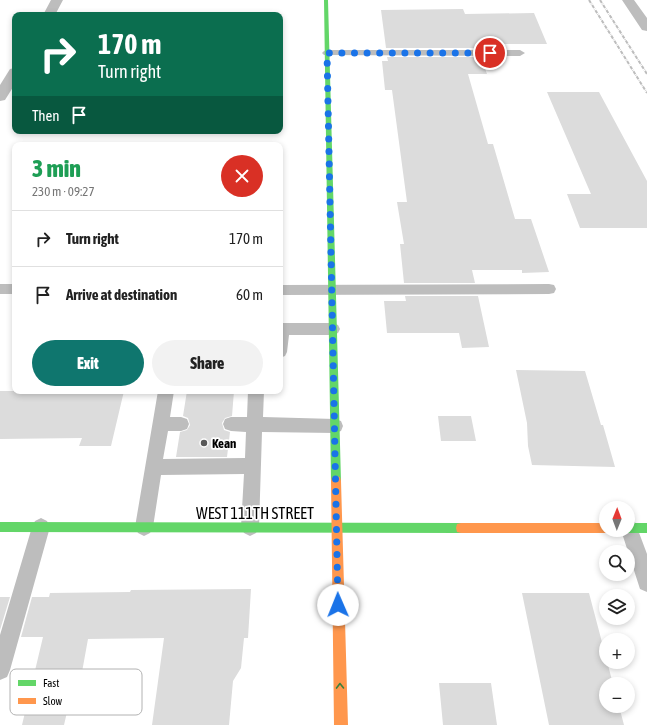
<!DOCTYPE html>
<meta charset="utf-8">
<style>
:root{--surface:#fff;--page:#f2f2f2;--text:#222;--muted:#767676;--line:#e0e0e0;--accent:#0f766e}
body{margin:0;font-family:"Asap Condensed",sans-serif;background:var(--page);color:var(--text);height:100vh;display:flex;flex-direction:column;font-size:15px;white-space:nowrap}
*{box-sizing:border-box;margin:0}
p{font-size:13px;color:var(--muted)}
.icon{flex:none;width:22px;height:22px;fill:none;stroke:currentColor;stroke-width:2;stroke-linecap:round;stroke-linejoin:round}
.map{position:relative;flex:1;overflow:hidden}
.side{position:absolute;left:12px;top:142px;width:271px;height:252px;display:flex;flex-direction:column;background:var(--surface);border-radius:8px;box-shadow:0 2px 6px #0003}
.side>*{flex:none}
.guide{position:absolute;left:12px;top:12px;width:271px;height:122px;border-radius:8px;box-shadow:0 2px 6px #0003;background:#0b6e4f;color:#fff;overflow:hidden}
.needle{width:26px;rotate:1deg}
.buttons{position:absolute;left:599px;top:501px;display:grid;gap:8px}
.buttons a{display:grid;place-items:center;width:36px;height:36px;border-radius:50%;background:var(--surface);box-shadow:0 2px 6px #0003;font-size:20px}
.pin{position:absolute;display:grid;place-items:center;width:34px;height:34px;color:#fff;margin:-17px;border:2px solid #fff;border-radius:50%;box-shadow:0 1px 4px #0007}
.me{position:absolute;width:44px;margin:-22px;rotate:359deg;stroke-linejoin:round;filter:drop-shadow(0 0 3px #0008)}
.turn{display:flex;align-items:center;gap:14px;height:84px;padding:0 20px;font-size:18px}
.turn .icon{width:52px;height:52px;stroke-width:2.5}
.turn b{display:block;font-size:28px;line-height:34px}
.then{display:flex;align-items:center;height:38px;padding:0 20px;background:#0003;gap:8px;font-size:15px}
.round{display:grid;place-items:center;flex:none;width:42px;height:42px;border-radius:21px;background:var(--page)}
.headline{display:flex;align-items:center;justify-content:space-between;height:68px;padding:0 20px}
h1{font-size:24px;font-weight:800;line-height:30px;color:#1e9e55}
.action{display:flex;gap:8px;margin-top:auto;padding:8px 20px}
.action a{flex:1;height:46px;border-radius:24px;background:var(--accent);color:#fff;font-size:16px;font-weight:800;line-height:46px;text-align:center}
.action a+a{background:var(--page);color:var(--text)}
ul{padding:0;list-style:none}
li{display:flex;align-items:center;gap:12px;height:56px;padding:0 20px;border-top:1px solid var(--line)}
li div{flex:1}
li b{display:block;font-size:15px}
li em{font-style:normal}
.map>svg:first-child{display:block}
.building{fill:#dcdcdc}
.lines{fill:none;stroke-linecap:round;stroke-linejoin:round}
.lane{fill:#bdbdbd;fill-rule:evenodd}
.street{fill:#bdbdbd;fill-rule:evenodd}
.fast{fill:#63d668;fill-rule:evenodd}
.slow{fill:#ff974d;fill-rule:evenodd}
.rail{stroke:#bdbdbd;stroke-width:2;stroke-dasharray:3.5 1 0.5 1;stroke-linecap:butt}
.oneway{stroke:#3b803e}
.route{stroke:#1a73e8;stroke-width:7;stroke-dasharray:0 12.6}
.poi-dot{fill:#595959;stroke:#fff;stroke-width:1.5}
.labels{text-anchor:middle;stroke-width:3.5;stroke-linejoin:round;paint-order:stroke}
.poi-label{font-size:13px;font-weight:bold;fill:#000;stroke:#fff;text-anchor:start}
.near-street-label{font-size:16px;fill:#000;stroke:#fff}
.key{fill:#fff;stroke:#b2b2b2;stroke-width:1}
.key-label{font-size:11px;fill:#000}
</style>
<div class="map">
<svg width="647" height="725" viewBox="0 0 647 725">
<rect width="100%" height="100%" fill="#fff"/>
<path class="building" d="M463 9 465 14 534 13 547 44H477L478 48H386L381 10Z
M387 57H481L487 74H468L488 144H493L515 219H531L549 272 522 273V270H472L475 283H404L400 244H404L397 202H407L392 90H385L382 61H388Z
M547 92H599L647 181V228H580L567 194H591Z
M405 296H478L489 347 462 348 459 333H387L384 301H406Z
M516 370 585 371 601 425H603L615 467 532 465 528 446 527 423Z
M0 391H124L111 446H79L82 438 0 439Z
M187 391H234L232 416 225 418 222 423 224 430 230 432 227 457H176L180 432 187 430 190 425 188 418 183 416Z
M438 416H471L476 441H441Z
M251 589 248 638H244L241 668 233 681 229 725H152L164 638 88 639 78 694 71 695 64 725H22L43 637H21L32 597H49L50 593 130 592 131 590Z
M522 593H589L613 684H606V706H619L624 725H549Z
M0 597H10L0 630Z
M439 683H491L497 725H443Z"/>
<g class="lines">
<path class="lane" d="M327 50H520L525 53 520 56 324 55 322 53 324 51Z
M0 284H15V294H0Z
M549 284 554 285 556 289 554 293 549 294 280 295V285Z
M280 323H333L338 325 340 329 338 333 333 335H289L287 352 285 356 280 358Z
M158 391H174L170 417H181L187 419 189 424 187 429 181 431H168L163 459 245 458 246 432 231 431 225 429 223 424 225 419 231 417H247L248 391H264L263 417 335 419 341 421 343 426 341 431 335 433 262 432 259 527 256 533 250 536 244 533 241 527 244 474 161 475 153 527 150 533 144 536 138 533 135 527Z
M41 518 47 521 50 527 10 670 7 677 0 680V635L32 527 35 521Z
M628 519 635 522 647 554V592L640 589 621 530H628Z"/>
<path class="street" d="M51 0H63L55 15H43Z
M622 0H634L647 18V31L642 30Z
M15 68V84L5 100 0 101V85L10 69Z"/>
<path class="fast" d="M324 0H328L341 481 340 485 336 486 332 485 331 481Z
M0 522 461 523 465 524 466 528 465 532 461 533 0 532Z
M628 523H647V533H628L624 532 623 530H628Z"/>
<path class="slow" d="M336 476 340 477 341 481 348 725H334L331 481 332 477Z
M461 523H606V530H611L606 533H461L457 532 456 528 457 524Z"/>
<path class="rail" d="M589 0 647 93
M600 0 647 74"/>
</g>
<defs><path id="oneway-chevron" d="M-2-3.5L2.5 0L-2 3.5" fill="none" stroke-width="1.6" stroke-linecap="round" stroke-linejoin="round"/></defs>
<use class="oneway" href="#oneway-chevron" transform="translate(340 686) rotate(-91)"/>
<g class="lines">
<path class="route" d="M338 605 327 53H490"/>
</g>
<circle class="poi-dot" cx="204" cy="443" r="4"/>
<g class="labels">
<g class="poi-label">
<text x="212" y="448">Kean</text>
</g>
<g class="near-street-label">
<text x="255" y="519">WEST 111TH STREET</text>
</g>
</g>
<rect x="10" y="669" width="132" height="46" rx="6" class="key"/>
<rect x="18" y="680" width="18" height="6" fill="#63d668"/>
<rect x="18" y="698" width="18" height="6" fill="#ff974d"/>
<g class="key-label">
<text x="43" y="687">Fast</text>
<text x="43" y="705">Slow</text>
</g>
</svg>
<div class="buttons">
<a><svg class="needle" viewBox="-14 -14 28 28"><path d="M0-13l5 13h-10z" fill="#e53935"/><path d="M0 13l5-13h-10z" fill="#767676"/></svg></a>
<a><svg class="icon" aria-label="search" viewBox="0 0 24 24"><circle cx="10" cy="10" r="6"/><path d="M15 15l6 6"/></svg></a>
<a><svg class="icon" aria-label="layers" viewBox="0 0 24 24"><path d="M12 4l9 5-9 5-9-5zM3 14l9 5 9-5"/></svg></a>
<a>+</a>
<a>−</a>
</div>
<div class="pin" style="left:490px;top:53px;background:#d93025"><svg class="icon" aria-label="arrive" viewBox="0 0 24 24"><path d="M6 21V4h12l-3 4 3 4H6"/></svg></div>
<svg class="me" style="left:338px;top:605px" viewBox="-20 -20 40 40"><circle r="19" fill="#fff"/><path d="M0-13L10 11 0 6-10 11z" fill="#1a73e8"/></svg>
<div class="guide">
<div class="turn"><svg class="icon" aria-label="right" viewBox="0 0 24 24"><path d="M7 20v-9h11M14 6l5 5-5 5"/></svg><div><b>170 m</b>Turn right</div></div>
<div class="then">Then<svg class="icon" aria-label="arrive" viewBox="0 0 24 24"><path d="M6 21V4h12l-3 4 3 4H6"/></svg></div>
</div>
<section class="side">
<div class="headline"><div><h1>3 min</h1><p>230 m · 09:27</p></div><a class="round" style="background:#d93025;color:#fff"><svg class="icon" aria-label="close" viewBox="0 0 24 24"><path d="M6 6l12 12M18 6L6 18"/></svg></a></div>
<ul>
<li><svg class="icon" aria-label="right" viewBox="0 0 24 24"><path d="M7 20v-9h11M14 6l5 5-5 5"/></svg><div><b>Turn right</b></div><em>170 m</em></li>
<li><svg class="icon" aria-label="arrive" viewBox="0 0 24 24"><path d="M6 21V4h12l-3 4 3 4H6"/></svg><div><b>Arrive at destination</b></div><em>60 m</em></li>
</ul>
<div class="action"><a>Exit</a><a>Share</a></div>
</section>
</div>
